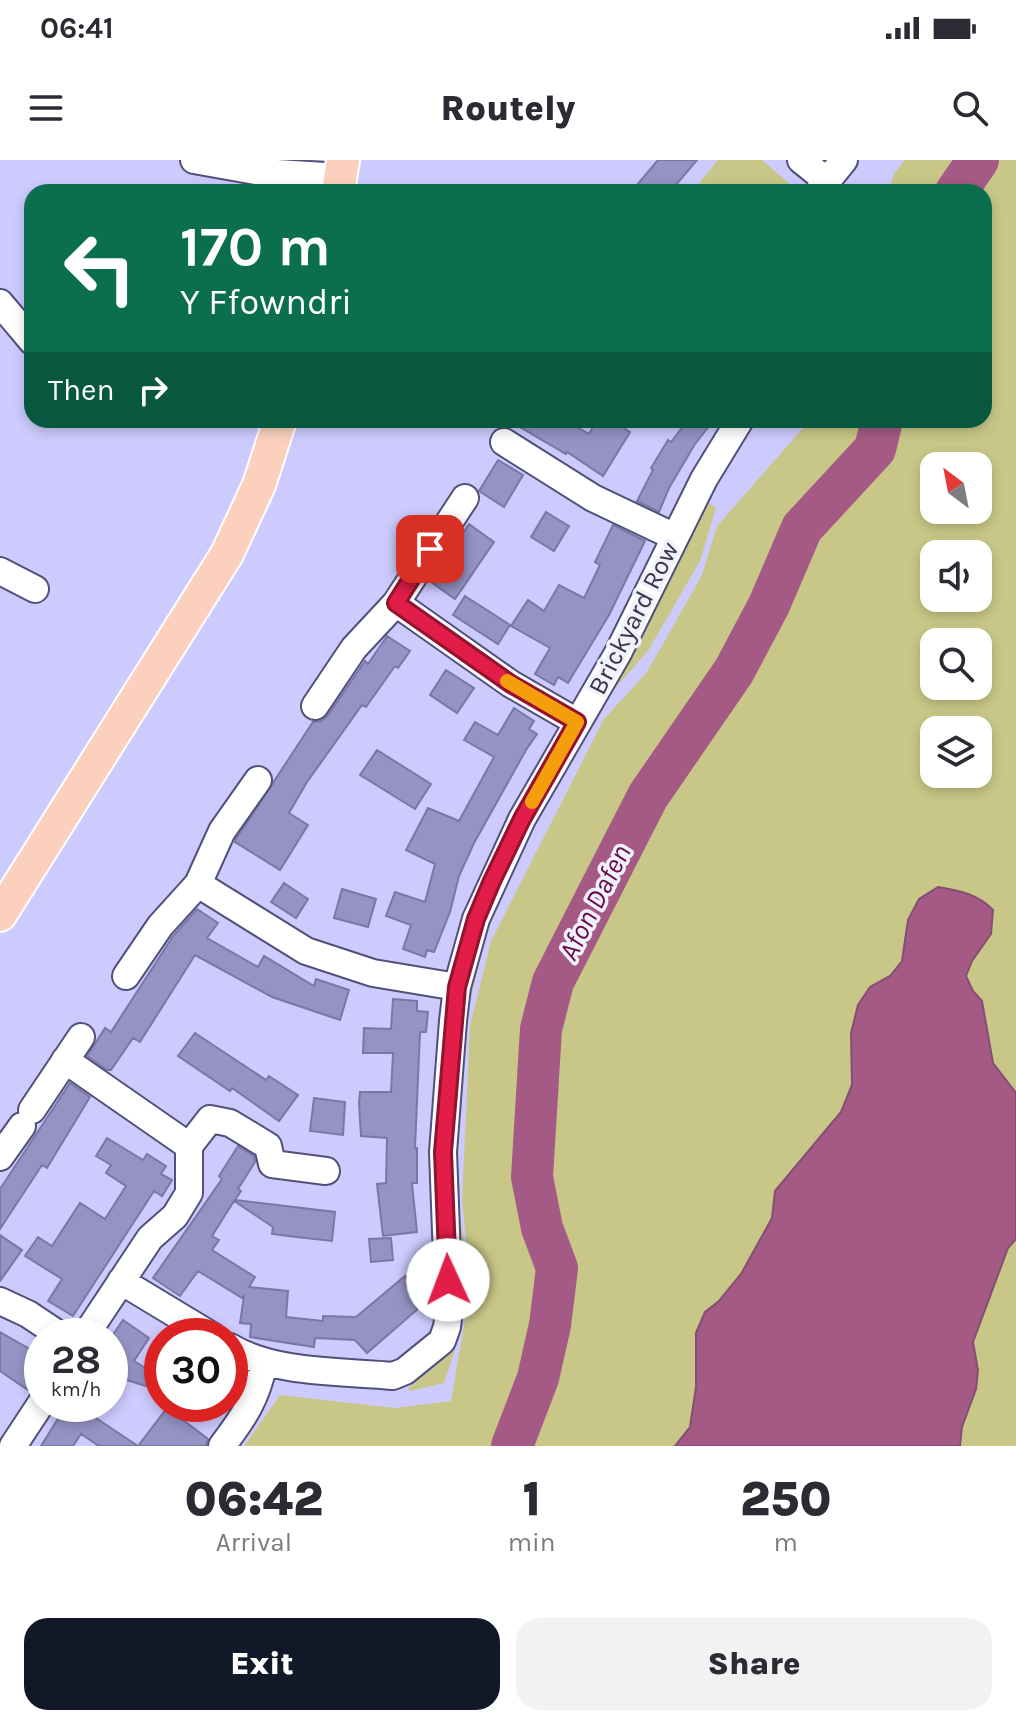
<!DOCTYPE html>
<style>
:root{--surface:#fff;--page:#f2f2f3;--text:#2b2b33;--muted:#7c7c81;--accent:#111827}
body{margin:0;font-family:Karla,sans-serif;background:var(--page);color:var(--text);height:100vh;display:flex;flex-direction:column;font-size:30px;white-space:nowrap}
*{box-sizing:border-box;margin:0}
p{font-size:26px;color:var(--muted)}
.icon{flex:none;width:44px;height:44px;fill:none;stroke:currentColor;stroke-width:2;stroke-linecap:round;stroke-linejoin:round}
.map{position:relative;height:1286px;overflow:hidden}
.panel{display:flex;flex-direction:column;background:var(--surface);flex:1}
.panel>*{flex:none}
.hud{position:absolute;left:24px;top:24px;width:968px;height:244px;border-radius:24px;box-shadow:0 4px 12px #0003;background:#0b6e4f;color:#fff;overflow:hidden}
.needle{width:52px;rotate:328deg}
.controls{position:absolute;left:920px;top:292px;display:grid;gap:16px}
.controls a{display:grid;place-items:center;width:72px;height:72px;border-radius:16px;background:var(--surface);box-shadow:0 4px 12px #0003;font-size:40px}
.speed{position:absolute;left:24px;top:1158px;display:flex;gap:16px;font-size:40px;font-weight:700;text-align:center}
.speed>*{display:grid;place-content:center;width:104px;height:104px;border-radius:50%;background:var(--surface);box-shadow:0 4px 12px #0003;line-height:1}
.speed small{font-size:20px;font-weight:400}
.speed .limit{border:12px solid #d22;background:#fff;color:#111}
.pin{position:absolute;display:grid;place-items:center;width:68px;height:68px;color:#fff;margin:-34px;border-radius:16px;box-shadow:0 4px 12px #0006}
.me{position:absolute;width:88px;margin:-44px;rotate:358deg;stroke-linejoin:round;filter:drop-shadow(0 0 6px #0008)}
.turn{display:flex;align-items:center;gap:28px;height:168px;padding:0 24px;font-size:36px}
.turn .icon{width:104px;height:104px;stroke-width:2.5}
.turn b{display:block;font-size:56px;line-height:68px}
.then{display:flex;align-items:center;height:76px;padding:0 24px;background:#0003;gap:16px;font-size:30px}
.eta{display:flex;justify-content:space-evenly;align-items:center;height:136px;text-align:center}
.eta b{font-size:48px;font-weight:800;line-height:56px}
.button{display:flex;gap:16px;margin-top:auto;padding:16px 24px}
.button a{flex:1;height:92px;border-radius:24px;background:var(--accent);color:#fff;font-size:32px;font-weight:800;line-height:92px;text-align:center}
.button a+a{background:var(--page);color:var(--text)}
.status{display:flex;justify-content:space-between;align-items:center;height:56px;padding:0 40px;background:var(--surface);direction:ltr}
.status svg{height:22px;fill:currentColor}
header{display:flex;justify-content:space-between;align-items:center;height:104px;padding:0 24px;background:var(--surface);font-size:36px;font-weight:800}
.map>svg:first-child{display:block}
.green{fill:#c9c787;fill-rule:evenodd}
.water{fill:#a45a84;stroke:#834f73;stroke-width:2}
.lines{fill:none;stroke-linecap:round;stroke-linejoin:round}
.river{stroke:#a45a84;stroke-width:42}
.building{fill:#9593c4;stroke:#7a77a6;stroke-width:2}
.minor-casing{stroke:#524f7b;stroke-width:30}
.major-casing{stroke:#fff;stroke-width:36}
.minor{stroke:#fff;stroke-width:26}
.major{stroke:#fbd1be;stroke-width:32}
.route-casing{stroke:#92132f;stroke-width:20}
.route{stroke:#e11d48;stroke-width:14}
.slow{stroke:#f59e0b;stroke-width:14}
.labels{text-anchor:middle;stroke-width:7;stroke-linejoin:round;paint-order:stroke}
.street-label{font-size:26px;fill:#37364a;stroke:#f1f1fb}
.water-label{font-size:28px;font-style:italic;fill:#690b4a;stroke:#f1f1fb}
</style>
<div class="status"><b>06:41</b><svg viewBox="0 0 49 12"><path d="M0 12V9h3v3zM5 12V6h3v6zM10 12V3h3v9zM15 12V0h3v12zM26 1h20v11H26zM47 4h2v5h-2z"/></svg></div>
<header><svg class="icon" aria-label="menu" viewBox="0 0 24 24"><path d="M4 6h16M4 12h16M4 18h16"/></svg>Routely<svg class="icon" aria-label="search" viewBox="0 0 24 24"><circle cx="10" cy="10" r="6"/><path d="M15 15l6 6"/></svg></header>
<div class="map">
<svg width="1016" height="1286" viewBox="0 0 1016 1286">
<rect width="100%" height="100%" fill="#cdcbfe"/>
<path class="green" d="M718 0H762L792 26 793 32H692Z
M905 0H1016V1286H244L280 1235 395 1248 451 1241 471 1125 462 1041 470 866 491 781 604 559 647 512 702 415 717 366 810 260H984V32H888L895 12ZM934 306H978V350H934ZM934 394H978V438H934ZM934 482H978V526H934ZM934 570H978V614H934Z
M703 339 716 348 700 401 648 491 609 535 545 646 540 644Z
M524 673 530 676 487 771 466 859 457 966 464 859 484 770Z
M454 992H456L457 1033 467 1103 463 1134 454 1034Z
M455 1190 444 1223 410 1231 408 1228Z"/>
<path class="water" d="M938 727C960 731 978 734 993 750L991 774 972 801 966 816 973 831 982 841 993 903 1016 933V1079L1008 1088 973 1182 978 1210 976 1229 962 1267 960 1286H675L690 1267 696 1227V1173L705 1152 719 1141 741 1114 772 1058 775 1031 841 952 852 925 851 873 858 845 870 827 890 816 902 801 908 760 919 739Z"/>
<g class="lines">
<path class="river" d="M956 32 978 0
M512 1286 538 1218 550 1165 557 1108 542 1068 532 1017 541 869 553 822 648 636 734 511 769 445 802 368 875 289 882 260"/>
</g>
<path class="building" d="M658 0H697L670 32H631Z
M508 260H565L589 274 597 260H611L630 272 603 316 567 292 566 294Z
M688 260H714L695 284 669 328 659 352 637 341 653 310 651 308 668 280 671 282Z
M498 300 523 315 504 347 479 331Z
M546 352 569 366 554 391 531 377Z
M469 364 494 382 455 439 431 422Z
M613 365 645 381 609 455 568 523 558 517 554 525 535 514 550 488 511 466 528 440 544 451 559 425 584 438 600 405 595 402Z
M465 436 510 465 498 484 453 455Z
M387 476 410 491 398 508 395 506 366 547 362 545 307 622 289 653 308 665 280 710 235 682 236 679 313 562 321 561 328 555 365 501 368 504Z
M446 510 474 528 457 553 430 535Z
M514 548 534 561 529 569 537 574 526 590 474 683 459 716 450 752 434 792 427 790 425 797 403 789 411 765 386 756 395 732 425 742 435 704 406 690 428 648 459 661 494 597 464 580 475 562 498 575Z
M377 590 431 624 415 649 360 615Z
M284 723 308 739 296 758 271 742Z
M342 729 376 739 368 767 334 758Z
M197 749 218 763 207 778 258 807 264 796 314 826 316 819 349 830 340 860 272 837 195 795 140 882 133 878 111 910H107L87 896 105 868 111 872 173 776Z
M393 839 417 841V851L428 852 426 872H420L415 988H417V1023H412L417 1072 383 1076 377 1024 386 1023 387 978 361 976 359 943 360 932H391L393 893H363L364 868 391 869Z
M195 873 266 920 269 916 298 935 279 961 232 928 230 931 178 896Z
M70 923 90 937 47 1008 42 1005 0 1069V1029Z
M314 938 345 942 343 975 310 971Z
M107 978 143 1000 147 994 166 1006 161 1014 172 1020 162 1036 154 1031 73 1156 48 1141 62 1119 25 1096 38 1077 52 1086 80 1043 105 1059 126 1026 106 1013 111 1005 96 996Z
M238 986 254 996 255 1002 238 1029 241 1031 235 1040 335 1052 332 1081 296 1077 272 1074 273 1067 234 1041 212 1076 219 1080 212 1090 255 1117 249 1127 288 1131 286 1157 323 1161V1156L356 1157 405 1116 426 1142 367 1193 355 1180 315 1178 314 1187 250 1177 251 1164 240 1163 244 1136 242 1138 198 1111 180 1136 153 1118 222 1019 219 1016Z
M0 1075 22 1090 0 1121Z
M391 1078 393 1100 371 1102 369 1079Z
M123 1160 149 1178 134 1201 162 1218V1231L110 1215V1179Z
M0 1172 42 1196V1209L28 1230 0 1211Z
M67 1244H105L96 1258 138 1286 167 1248 208 1279 206 1286H99L81 1274 73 1286H41Z"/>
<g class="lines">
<defs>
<path id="minor" d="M194 0 261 12 341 17
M801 0 827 21
M818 32 844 0
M0 143 32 181
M504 282 593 338 675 377
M0 411 35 429
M396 443 511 524 577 562
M315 546 354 488 396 443 465 338
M198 724 306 791 373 813 457 827
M126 816 160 766 198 724 222 671 258 620
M65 900 189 986
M32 950 81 877
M0 997 22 966
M121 1121 212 1176
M0 1141 28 1154 61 1176
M85 1176 150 1078 175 1056 189 1033V986L210 959 230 963 268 986 272 1004 326 1011
M230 1187C275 1214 341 1211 393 1216L405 1211 442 1181 447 1167 449 1151 443 992 453 861 457 827 476 759 522 659 618 493 704 319 740 260
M13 1286 42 1242
M222 1286C244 1257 257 1238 264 1202"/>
<path id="major" d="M338 32 343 0
M0 755 227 394 259 325 280 260"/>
</defs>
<use href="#minor" class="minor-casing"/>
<use href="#major" class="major-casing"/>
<use href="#minor" class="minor"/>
<use href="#major" class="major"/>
</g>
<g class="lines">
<defs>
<path id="route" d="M430 389 396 443 511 524 577 562 522 659 492 721 476 759 457 827 443 992 448 1120"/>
</defs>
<use href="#route" class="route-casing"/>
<use href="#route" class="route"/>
<path class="slow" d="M507 521 577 562 532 642"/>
</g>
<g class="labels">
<g class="street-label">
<text transform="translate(633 458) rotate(-63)" y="9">Brickyard Row</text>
</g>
<g class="water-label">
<text transform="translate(594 742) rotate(-63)" y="10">Afon Dafen</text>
</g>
</g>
</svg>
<div class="controls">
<a><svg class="needle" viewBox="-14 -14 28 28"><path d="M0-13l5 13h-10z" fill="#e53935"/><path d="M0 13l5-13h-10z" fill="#7c7c81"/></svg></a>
<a><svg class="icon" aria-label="sound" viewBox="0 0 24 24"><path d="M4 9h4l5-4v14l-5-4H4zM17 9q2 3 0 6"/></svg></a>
<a><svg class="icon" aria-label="search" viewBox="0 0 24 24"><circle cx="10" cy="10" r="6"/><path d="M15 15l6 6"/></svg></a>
<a><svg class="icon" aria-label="layers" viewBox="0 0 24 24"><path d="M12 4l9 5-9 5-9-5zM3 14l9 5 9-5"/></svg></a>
</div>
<div class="speed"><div>28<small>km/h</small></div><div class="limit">30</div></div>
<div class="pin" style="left:430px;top:389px;background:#d93025"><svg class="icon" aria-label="arrive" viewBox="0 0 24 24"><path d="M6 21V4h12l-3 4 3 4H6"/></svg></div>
<svg class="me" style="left:448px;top:1120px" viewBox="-20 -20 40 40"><circle r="19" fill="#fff"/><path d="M0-13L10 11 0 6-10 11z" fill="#e11d48"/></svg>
<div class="hud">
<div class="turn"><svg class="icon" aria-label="left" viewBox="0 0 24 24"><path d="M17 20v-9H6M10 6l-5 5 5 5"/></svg><div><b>170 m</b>Y Ffowndri</div></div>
<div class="then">Then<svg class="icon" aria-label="right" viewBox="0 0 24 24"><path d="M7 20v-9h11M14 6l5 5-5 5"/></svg></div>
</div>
</div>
<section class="panel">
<div class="eta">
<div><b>06:42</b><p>Arrival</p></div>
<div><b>1</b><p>min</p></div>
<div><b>250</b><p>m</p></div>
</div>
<div class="button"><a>Exit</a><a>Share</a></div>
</section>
